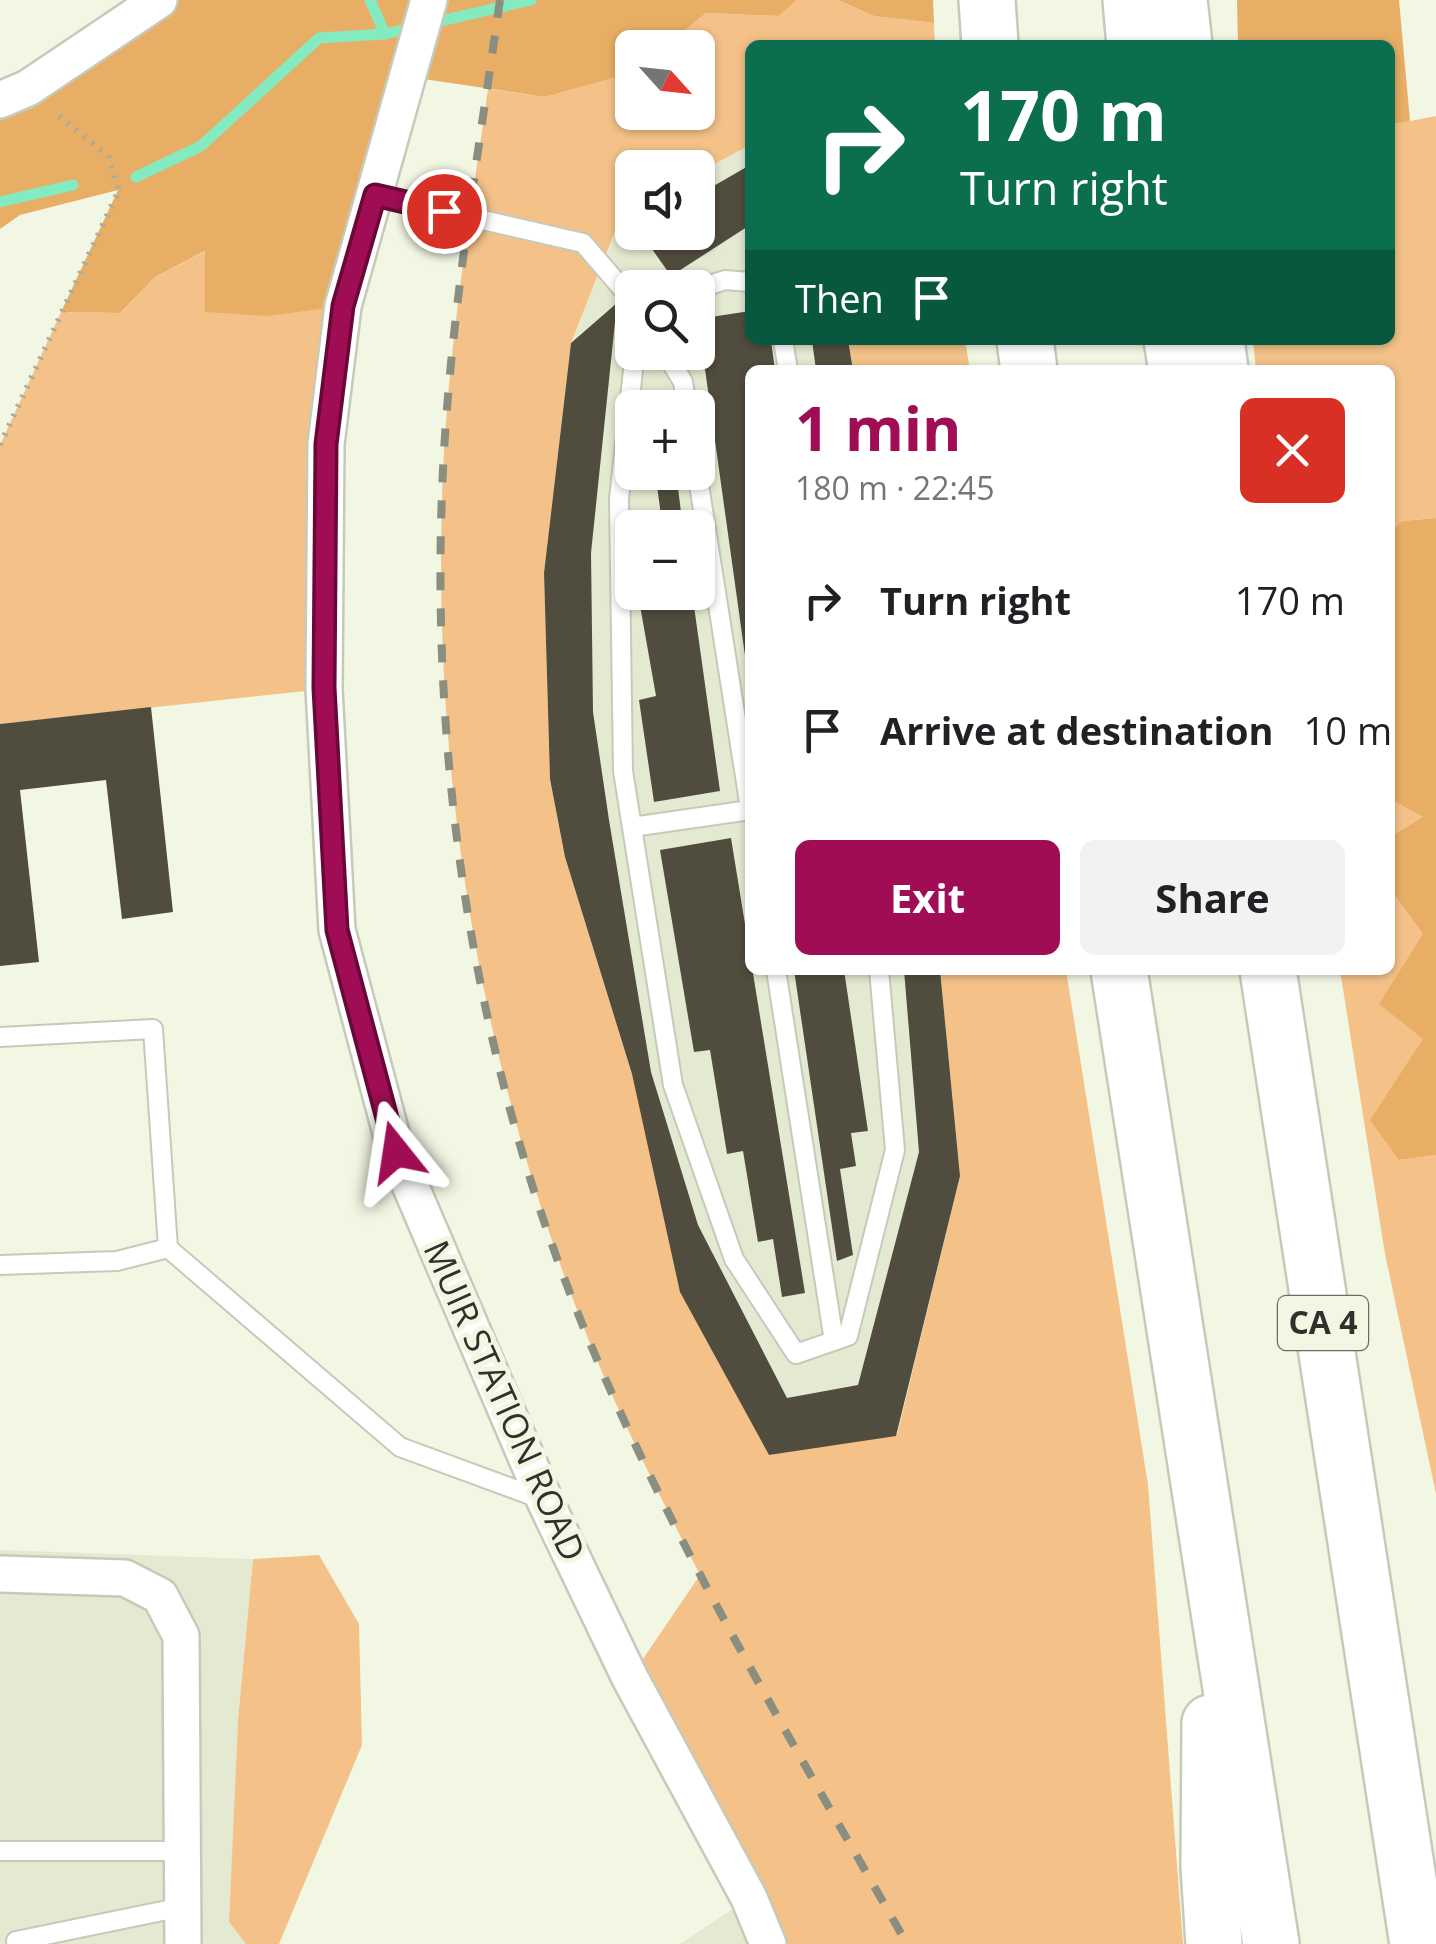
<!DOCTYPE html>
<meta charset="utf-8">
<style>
:root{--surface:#fff;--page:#f2f2f2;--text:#202124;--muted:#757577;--accent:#a00d54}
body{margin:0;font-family:"Open Sans",sans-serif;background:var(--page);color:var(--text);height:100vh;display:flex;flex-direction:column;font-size:38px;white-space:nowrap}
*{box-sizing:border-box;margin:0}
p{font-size:32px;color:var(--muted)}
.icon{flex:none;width:55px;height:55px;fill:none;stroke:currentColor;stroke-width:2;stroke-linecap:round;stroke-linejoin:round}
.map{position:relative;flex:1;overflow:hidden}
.side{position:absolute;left:745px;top:365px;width:650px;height:610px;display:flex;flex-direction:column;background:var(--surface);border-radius:15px;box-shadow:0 2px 8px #0004}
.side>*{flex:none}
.guide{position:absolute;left:745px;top:40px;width:650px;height:305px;border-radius:15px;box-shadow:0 2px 8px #0004;background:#0b6e4f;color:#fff;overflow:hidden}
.needle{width:65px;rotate:117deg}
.buttons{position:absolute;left:615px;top:30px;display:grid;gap:20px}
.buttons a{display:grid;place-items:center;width:100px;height:100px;border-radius:15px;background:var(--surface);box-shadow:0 2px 8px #0004;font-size:50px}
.pin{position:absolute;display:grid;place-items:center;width:85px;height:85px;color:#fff;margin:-42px;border:5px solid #fff;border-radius:50%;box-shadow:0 2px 10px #0007}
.me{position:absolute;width:110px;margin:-55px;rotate:345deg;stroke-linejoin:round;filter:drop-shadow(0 0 8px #0008)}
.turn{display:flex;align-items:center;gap:35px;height:210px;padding:0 50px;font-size:45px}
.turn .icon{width:130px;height:130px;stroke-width:2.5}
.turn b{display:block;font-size:70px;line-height:85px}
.then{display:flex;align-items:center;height:95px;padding:0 50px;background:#0003;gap:20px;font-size:38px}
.round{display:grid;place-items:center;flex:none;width:105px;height:105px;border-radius:15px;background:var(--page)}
.head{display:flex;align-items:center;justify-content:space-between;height:170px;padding:0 50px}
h1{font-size:60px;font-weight:700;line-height:75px;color:var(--accent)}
.action{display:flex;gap:20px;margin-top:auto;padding:20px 50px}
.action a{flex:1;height:115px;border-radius:15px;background:var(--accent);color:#fff;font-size:40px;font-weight:700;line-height:115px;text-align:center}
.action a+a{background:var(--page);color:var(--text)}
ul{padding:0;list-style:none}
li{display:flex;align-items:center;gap:30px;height:130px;padding:0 50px}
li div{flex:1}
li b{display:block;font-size:38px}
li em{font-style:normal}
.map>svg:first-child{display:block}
.built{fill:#e4ead1;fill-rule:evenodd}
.green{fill:#f4c288}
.forest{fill:#e8ae65}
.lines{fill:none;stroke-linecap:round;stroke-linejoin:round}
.stream{stroke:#84eac0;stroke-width:11}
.building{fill:#514d3e}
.lane-casing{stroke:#c6cab9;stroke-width:22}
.street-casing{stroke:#c6cab9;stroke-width:40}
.highway-casing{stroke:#c6cab9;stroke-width:60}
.path{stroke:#a8ac9d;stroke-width:6;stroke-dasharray:2.5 8;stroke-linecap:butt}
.lane{stroke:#fff;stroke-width:18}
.street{stroke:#fff;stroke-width:35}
.highway{stroke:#fff;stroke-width:55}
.rail{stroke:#8a8e81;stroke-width:8;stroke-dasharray:18 18;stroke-linecap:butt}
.route-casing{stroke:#680837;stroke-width:25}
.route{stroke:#a00d54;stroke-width:18}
.labels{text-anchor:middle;stroke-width:10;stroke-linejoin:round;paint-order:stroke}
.shield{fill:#f2f7e4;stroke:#6a6c62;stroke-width:2.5}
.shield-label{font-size:32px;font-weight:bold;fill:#2f312a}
.street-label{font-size:35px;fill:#2f312a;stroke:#f2f7e4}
</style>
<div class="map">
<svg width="1436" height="1944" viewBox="0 0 1436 1944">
<rect width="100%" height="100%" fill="#f2f7e4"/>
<path class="built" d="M750 145V340H848L853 370H750V970H940L960 1176 896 1436 769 1455 632 1074 565 857 550 779 544 573 571 343 623 214 632 209V232H698V173ZM632 288H698V352H632ZM632 408H698V472H632ZM632 528H698V592H632Z
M0 1550 253 1559 238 1720 229 1922 246 1944H0Z
M749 1898 768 1944H680Z"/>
<path class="green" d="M797 0H838L874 16 934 23 935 45H750V145L698 173V168H632V209L622 214 571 343 544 573 550 779 565 857 632 1074 769 1455 897 1435 960 1176 940 970H1066L1148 1485 1183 1944H768L630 1678 700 1575C656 1488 611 1401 577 1310 475 1042 431 757 443 471 449 343 470 216 488 89L545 97 632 73V112H698V48L665 47 706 13 779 16Z
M1436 116V518L1402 521 1390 532V370H1256L1253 340H1390V125Z
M206 251 343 306 324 689 0 724V445L61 312 120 313 155 277Z
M848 340H965L970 370H853Z
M1390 799 1424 817 1390 837Z
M1390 889 1423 934 1424 1039 1399 1160 1436 1155V1494L1385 1254 1340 970H1390Z
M319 1555 359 1624 362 1745 279 1944H246L229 1922 238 1720 253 1559Z"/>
<path class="forest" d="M159 0H797L779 16 706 13 665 47 632 48V73L545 97 410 77 343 306 267 316 205 312V251L155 277 120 313 61 312 118 190 20 215 0 229V100Z
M838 0H933L934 23 874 16Z
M1237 0H1399L1410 121 1390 125V45H1238Z
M1436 518V1155L1399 1160 1370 1120 1423 1039 1379 1004 1423 934 1390 889V837L1423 817 1390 799V532L1402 521Z"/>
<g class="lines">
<path class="stream" d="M370 0 385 34 531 0
M136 177 201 146 319 38 385 34
M0 202 73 185"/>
</g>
<path class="building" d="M750 165V225L671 276 640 232H698V195Z
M617 303 591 553 593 712 609 820 651 1072 698 1225 787 1398 858 1385 919 1152 904 970H940L960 1176 896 1436 769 1455 680 1292 632 1074 565 857 550 779 544 573 571 343Z
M750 311V340H771L775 370H750L748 677 698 319Z
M812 340H848L853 370H816Z
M655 472H676L683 528H646L645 521 661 515Z
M692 592 720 791 654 802 639 700 656 696 638 594Z
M151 707 173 912 122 919 106 780 20 790 39 962 0 966V724Z
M731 838 805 1293 782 1297 773 1239 758 1242 743 1151 727 1154 710 1050 694 1052 660 850Z
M794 970H844L868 1131 851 1133 856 1166 840 1169 853 1255 837 1261Z"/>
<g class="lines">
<defs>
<path id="lane" d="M375 195 583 243 632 300
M698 289 725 280 750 282
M783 340 788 370
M635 352 619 499 623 771 673 1085 734 1259 796 1354 848 1336 895 1150 879 970
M665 352 683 382 687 408
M697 472 750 808
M632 827 750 810
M776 970 834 1341
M0 1037 153 1029 168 1248 400 1447 544 1500
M0 1265 117 1261 168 1248
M0 1851H182
M16 1941 182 1907"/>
<path id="street" d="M429 0 343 306 326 444 324 689 337 930 396 1152 545 1501 630 1678 749 1898 768 1944
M0 100 28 88 159 0
M0 1574 125 1578 160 1596 181 1636 183 1944"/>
<path id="highway" d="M987 0 990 45
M1131 0 1135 45
M1179 0 1184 45
M1025 340 1029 370
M1172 340 1177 370
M1216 340 1220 370
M1119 970 1271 1944
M1268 970 1418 1944
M1210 1723 1209 1867 1214 1944"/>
</defs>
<use href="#lane" class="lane-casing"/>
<use href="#street" class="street-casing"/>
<use href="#highway" class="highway-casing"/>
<path class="path" d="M0 445 119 190 109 157 53 111"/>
<use href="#lane" class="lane"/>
<use href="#street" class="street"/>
<use href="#highway" class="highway"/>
<path class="rail" d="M500 0C478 156 451 312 443 469 429 755 472 1050 579 1316 667 1535 791 1739 907 1944"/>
</g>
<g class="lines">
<defs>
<path id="route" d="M396 1152 337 930 324 688 326 444 343 306 375 195 444 211"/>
</defs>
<use href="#route" class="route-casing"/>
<use href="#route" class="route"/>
</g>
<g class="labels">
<rect class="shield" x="1278" y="1296" width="90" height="54" rx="8"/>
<g class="shield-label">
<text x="1323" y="1334">CA 4</text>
</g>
<g class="street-label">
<text transform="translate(504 1401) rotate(66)" y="12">MUIR STATION ROAD</text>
</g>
</g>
</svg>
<div class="buttons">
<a><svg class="needle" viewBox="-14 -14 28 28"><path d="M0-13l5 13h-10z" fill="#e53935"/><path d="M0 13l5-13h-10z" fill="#757577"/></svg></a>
<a><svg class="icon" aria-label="sound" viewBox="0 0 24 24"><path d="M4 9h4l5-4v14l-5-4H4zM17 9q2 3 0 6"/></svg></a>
<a><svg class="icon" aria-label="search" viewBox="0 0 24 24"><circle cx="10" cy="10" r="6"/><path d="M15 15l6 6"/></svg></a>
<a>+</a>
<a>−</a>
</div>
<div class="pin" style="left:444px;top:211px;background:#d93025"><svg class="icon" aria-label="arrive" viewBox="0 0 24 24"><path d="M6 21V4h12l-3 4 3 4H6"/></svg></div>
<svg class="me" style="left:396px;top:1152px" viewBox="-20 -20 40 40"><path d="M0-17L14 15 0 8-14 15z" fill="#a00d54" stroke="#fff" stroke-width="4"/></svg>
<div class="guide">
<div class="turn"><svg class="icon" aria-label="right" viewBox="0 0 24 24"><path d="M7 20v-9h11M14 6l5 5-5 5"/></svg><div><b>170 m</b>Turn right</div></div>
<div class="then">Then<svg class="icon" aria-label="arrive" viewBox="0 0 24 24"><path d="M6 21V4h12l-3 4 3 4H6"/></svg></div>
</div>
<section class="side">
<div class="head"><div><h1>1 min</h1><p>180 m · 22:45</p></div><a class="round" style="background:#d93025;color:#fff"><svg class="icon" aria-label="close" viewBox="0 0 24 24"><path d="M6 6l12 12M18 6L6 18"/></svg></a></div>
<ul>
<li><svg class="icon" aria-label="right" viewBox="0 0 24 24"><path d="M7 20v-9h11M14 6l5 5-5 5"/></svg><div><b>Turn right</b></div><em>170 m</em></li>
<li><svg class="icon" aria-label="arrive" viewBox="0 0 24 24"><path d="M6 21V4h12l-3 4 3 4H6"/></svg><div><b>Arrive at destination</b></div><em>10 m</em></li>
</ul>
<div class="action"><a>Exit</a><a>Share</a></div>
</section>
</div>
